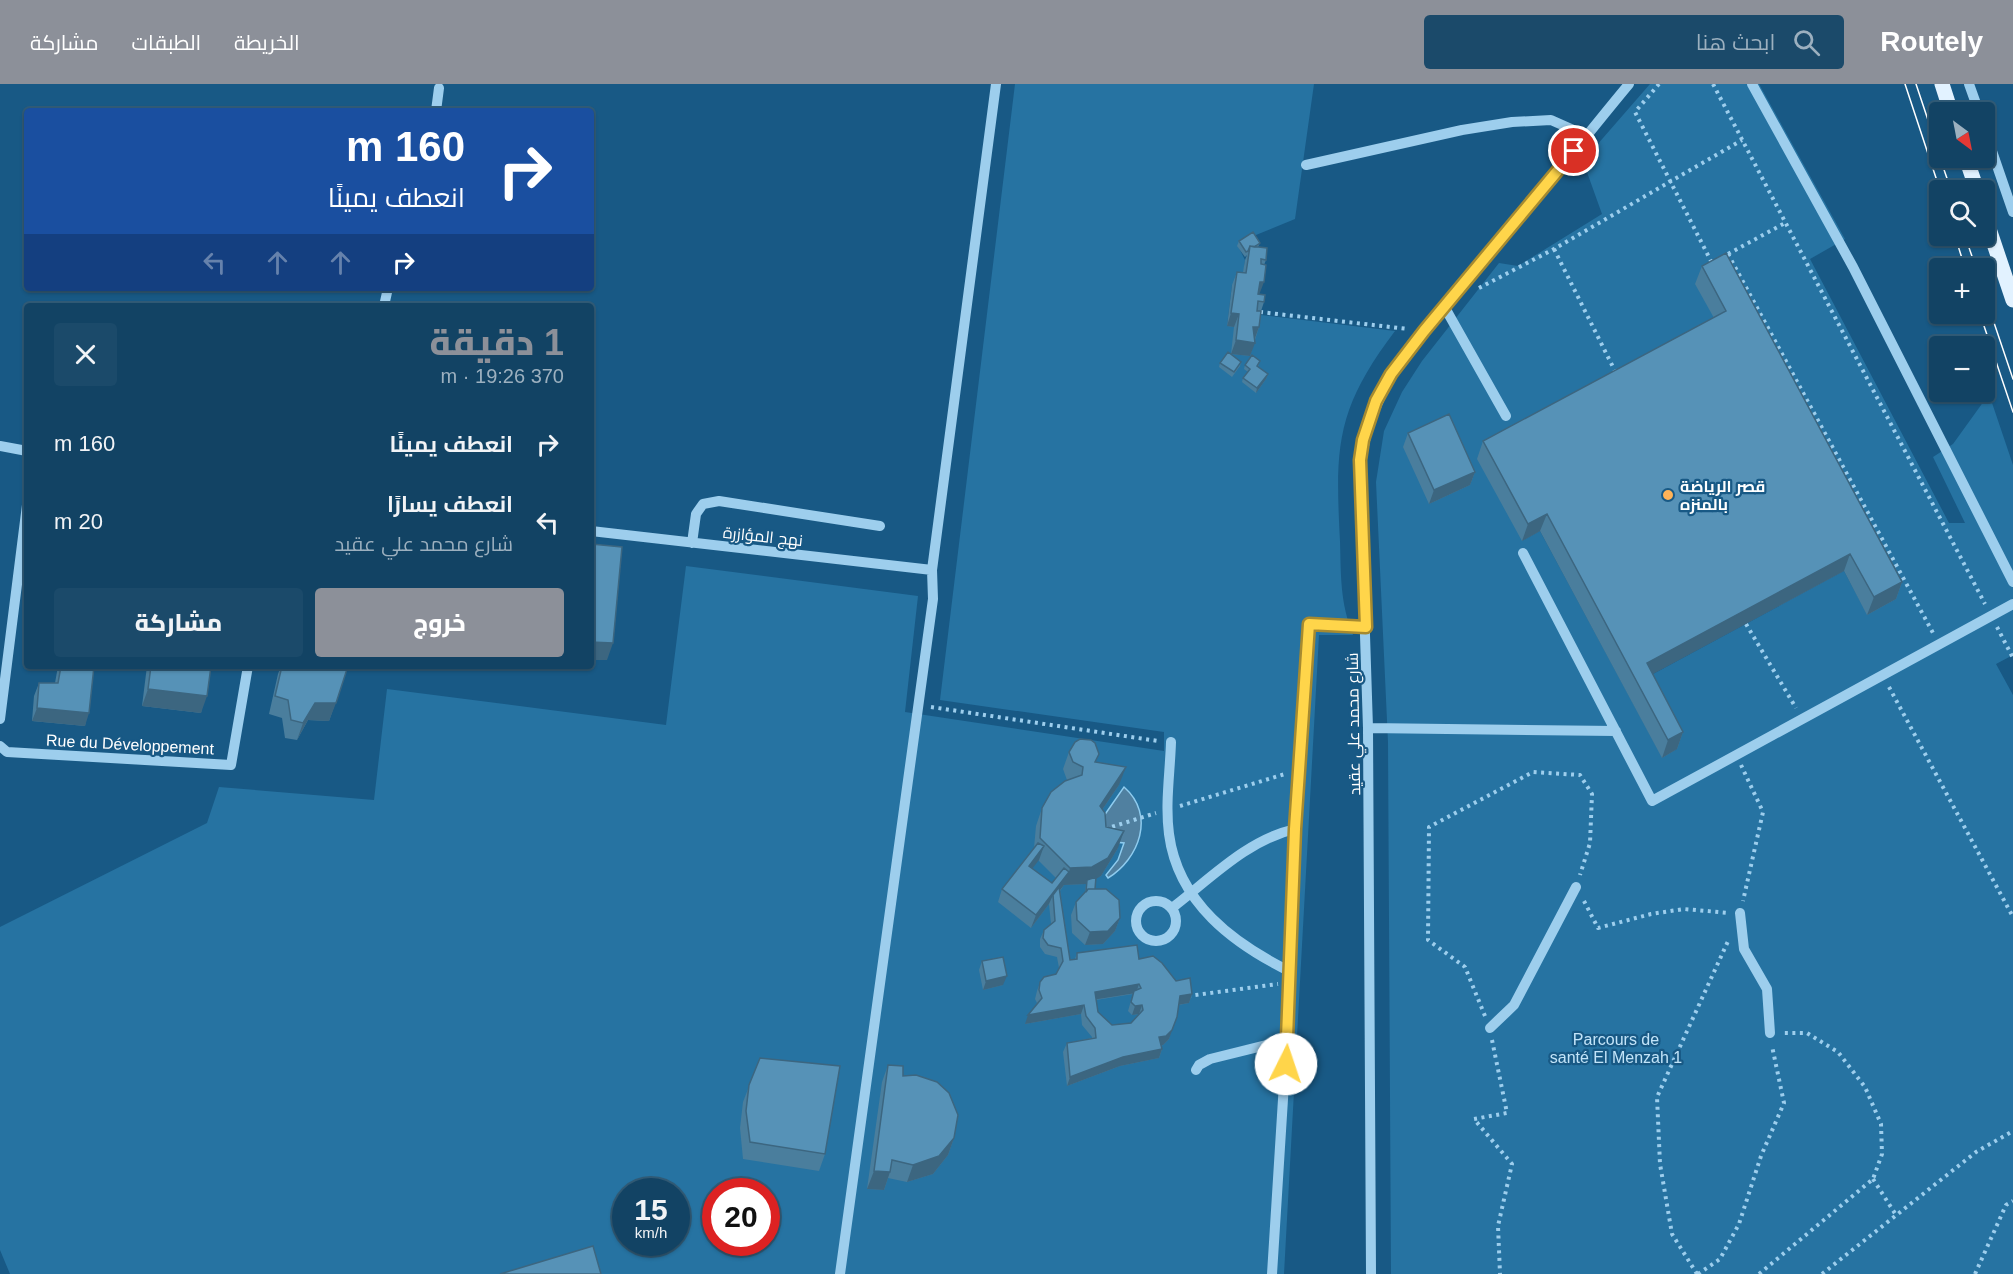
<!DOCTYPE html>
<html lang="ar">
<meta charset="utf-8">
<style>
:root{--surface:#124364;--page:#1b4a6a;--text:#f1f3f6;--muted:#9cb0bf;--line:#315c78;--accent:#8c9099}
body{margin:0;font-family:Helvetica,Cairo,sans-serif;background:var(--page);color:var(--text);direction:rtl;height:100vh;display:flex;flex-direction:column;font-size:22px;white-space:nowrap}
*{box-sizing:border-box;margin:0}
p{font-size:20px;color:var(--muted)}
.icon{flex:none;width:33px;height:33px;fill:none;stroke:currentColor;stroke-width:2;stroke-linecap:round;stroke-linejoin:round}
.map{position:relative;flex:1;overflow:hidden;direction:ltr}
.side{position:absolute;left:24px;top:219px;width:570px;height:366px;display:flex;flex-direction:column;background:var(--surface);border-radius:6px;box-shadow:0 2px 4px #0004,0 0 0 2px var(--line);direction:rtl}
.side>*{flex:none}
.guide{position:absolute;left:24px;top:24px;width:570px;height:183px;border-radius:6px;box-shadow:0 2px 4px #0004,0 0 0 2px var(--line);direction:rtl;background:#1a4fa0;color:#fff;overflow:hidden}
.needle{width:39px;rotate:148deg}
.fabs{position:absolute;left:1929px;top:18px;display:grid;gap:12px}
.fabs a{display:grid;place-items:center;width:66px;height:66px;border-radius:6px;background:var(--surface);box-shadow:0 2px 4px #0004,0 0 0 2px var(--line);font-size:30px}
.speed{position:absolute;left:612px;top:1094px;display:flex;gap:12px;font-size:30px;font-weight:700;text-align:center}
.speed>*{display:grid;place-content:center;width:78px;height:78px;border-radius:50%;background:var(--surface);box-shadow:0 2px 4px #0004,0 0 0 2px var(--line);line-height:1}
.speed small{font-size:15px;font-weight:400}
.speed .limit{border:9px solid #d22;background:#fff;color:#111}
.pin{position:absolute;display:grid;place-items:center;width:51px;height:51px;color:#fff;margin:-26px;border:3px solid #fff;border-radius:50%;box-shadow:0 2px 6px #0007}
.me{position:absolute;width:66px;margin:-33px;rotate:4deg;stroke-linejoin:round;filter:drop-shadow(0 0 4px #0008)}
.turn{display:flex;align-items:center;gap:21px;height:126px;padding:0 30px;font-size:27px}
.turn .icon{width:78px;height:78px;stroke-width:2.5}
.turn b{display:block;font-size:42px;line-height:51px}
.lanes{display:flex;align-items:center;height:57px;padding:0 30px;background:#0003;justify-content:center;gap:30px;direction:ltr}
.lanes .off{opacity:.35}
.round{display:grid;place-items:center;flex:none;width:63px;height:63px;border-radius:6px;background:var(--page)}
.headline{display:flex;align-items:center;justify-content:space-between;height:102px;padding:0 30px}
h1{font-size:36px;font-weight:800;line-height:45px;color:var(--accent)}
.primary-button{display:flex;gap:12px;margin-top:auto;padding:12px 30px}
.primary-button a{flex:1;height:69px;border-radius:6px;background:var(--accent);color:#fff;font-size:24px;font-weight:800;line-height:69px;text-align:center}
.primary-button a+a{background:var(--page);color:var(--text)}
ul{padding:0;list-style:none}
li{display:flex;align-items:center;gap:18px;height:78px;padding:0 30px}
li div{flex:1}
li b{display:block;font-size:22px}
li em{font-style:normal}
header{display:flex;align-items:center;gap:36px;box-sizing:border-box;height:84px;padding:0 30px;background:var(--accent);color:#fff}
header strong{font-size:28px}
nav{display:flex;gap:33px;margin-inline-start:auto;font-size:21px}
.search{width:420px;height:54px;background:var(--page);display:flex;align-items:center;gap:15px;box-sizing:border-box;padding:0 21px;border-radius:6px;color:var(--muted);font-size:22px}
.map>svg:first-child{display:block}
.green{fill:#2673a2;fill-rule:evenodd}
.water{fill:#5080a0;stroke:#8fccef;stroke-width:1.5}
.lines{fill:none;stroke-linecap:round;stroke-linejoin:round}
.path{stroke:#9dceed;stroke-width:4;stroke-dasharray:3 4.5;stroke-linecap:butt}
.minor{stroke:#9dceed;stroke-width:10}
.major{stroke:#e2f2ff;stroke-width:15}
.tram{stroke:#fff;stroke-width:1.5}
.wall{fill:#4a7e9d;fill-rule:evenodd}
.shaded-wall{fill:#3c6680}
.building{fill:#5692b7;stroke:#3c6680;stroke-width:1.5;fill-rule:evenodd}
.route-casing{stroke:#a68a30;stroke-width:15}
.route{stroke:#ffd54a;stroke-width:10}
.poi-dot{fill:#ffb358;stroke:#185985;stroke-width:2}
.labels{text-anchor:middle;stroke-width:4.5;stroke-linejoin:round;paint-order:stroke}
.poi-label{font-size:16px;font-weight:bold;fill:#fff;stroke:#185985;text-anchor:start}
.street-label{font-size:16px;fill:#fff;stroke:#185985}
.park-label{font-size:16px;fill:#c2e4f9;stroke:#185985}
</style>
<header>
<strong>Routely</strong>
<div class="search"><svg class="icon" aria-label="search" viewBox="0 0 24 24"><circle cx="10" cy="10" r="6"/><path d="M15 15l6 6"/></svg>ابحث هنا</div>
<nav><a>الخريطة</a><a>الطبقات</a><a>مشاركة</a></nav>
</header>
<div class="map">
<svg width="2013" height="1190" viewBox="0 0 2013 1190">
<rect width="100%" height="100%" fill="#185985"/>
<path class="green" d="M1015 0H1314L1295 135 1251 153 1238 162 1245 176 1242 202 1232 201 1227 242 1253 230 1395 247C1336 325 1335 362 1340 457 1341 492 1340 518 1353 551H1319L1284 1190H10L0 1166V843L207 739 219 703 374 716 387 605 666 641 686 482 918 512 905 628 1164 667V648L940 616ZM626 1107H676V1158H626ZM716 1107H766V1158H716Z
M1650 0H1759L1845 155 1810 175 1949 439H1965L1933 373 1953 360 1989 310 2013 381V571L1996 580 2013 611V1190H1391L1388 658 1376 398 1384 347 1402 308 1422 277 1499 179 1518 182 1602 130 1583 77ZM1719 244 1867 530 1844 487 1640 597 1677 665 1662 673 1540 447 1522 457Z"/>
<path class="water" d="M1124 703C1156 731 1139 775 1108 794L1106 791 1118 776 1124 759 1104 757 1099 739Z"/>
<g class="lines">
<path class="path" d="M1659 0 1635 28 1713 181
M1713 0 1985 520
M1554 165 1616 289
M1728 170 1933 549
M1728 170 1785 139
M1479 204 1554 165 1742 56
M1260 228 1408 245
M1746 540 1796 624
M1997 543 2013 574
M1889 603 2013 833
M931 623 1158 657
M1741 681 1763 728 1743 817
M1180 722 1285 690
M1105 745 1156 729
M1584 817 1598 844 1651 830 1684 825 1729 829
M1188 912 1278 900
M1485 932 1465 883 1428 856 1429 743 1533 688 1580 691 1592 710 1590 759 1580 791
M1492 956 1507 1029 1474 1035 1512 1080 1498 1142 1500 1190
M1873 1095 1896 1131
M1697 1190 1672 1150 1660 1080 1657 1013 1729 855
M1698 1190 1720 1175 1739 1140 1761 1072 1784 1019 1772 962
M1759 1190 1873 1095 1882 1070 1881 1040 1865 1003 1838 968 1807 949H1783
M1822 1190 1976 1068 2013 1047
M1975 1190 2006 1121 2013 1117"/>
<path class="minor" d="M1752 0 1853 183 2013 498
M1969 0 1979 28
M436 27 439 4
M1984 44 2013 128
M1306 81 1462 46 1512 38 1551 36 1587 52
M384 222 388 204
M1444 222 1506 332
M0 362 27 367
M591 447 932 486
M692 459 696 430 703 420 719 417 880 442
M1523 469 1652 717 2013 520
M0 635 27 421
M1368 644 1616 647
M1171 658C1170 689 1165 720 1169 750 1178 819 1234 860 1291 888
M0 662 7 668 231 681 248 582
M1136 837a20 20 0 1 1 40 0a20 20 0 1 1-40 0Z
M1172 824C1210 795 1247 756 1295 745
M1740 829 1744 865 1767 905 1770 949
M1490 944 1514 921 1576 803
M1196 986 1199 981 1210 975 1287 956
M840 1190 933 515 932 486 996 0
M1272 1190 1291 888 1295 745 1309 540 1366 543
M1371 1190 1368 644 1360 396C1362 292 1449 219 1511 145 1551 97 1589 48 1629 0"/>
<path class="major" d="M1942 0 1951 28
M1966 74 1977 106
M1984 130 2013 216"/>
<path class="tram" d="M1905 0 1940 106
M1916 0 1940 72
M1940 74 1951 106
M1955 152 1965 184
M1965 152 1976 184
M1984 209 2013 295
M1980 230 2013 328"/>
</g>
<path class="wall" d="M1239 157 1260 159 1258 163 1266 176 1264 181 1259 210 1264 218 1261 227 1259 243 1250 272 1231 270 1234 243 1227 242 1232 201 1237 188H1243L1245 176 1247 171 1245 173 1237 162Z
M1702 182 1902 498 1896 515 1867 531 1844 487 1652 590 1683 648 1677 665 1662 674 1540 447 1522 457 1477 375 1483 357 1714 234 1695 200Z
M1260 277 1258 283 1268 290 1266 295 1256 309 1242 298 1243 294 1248 288 1244 285 1245 281Z
M1241 278 1240 282 1232 293 1219 283 1220 279Z
M1408 349 1475 388 1470 401 1429 420 1403 363Z
M58 582H94L85 642 32 637 34 612 39 599H55Z
M147 582H211L201 629 142 622Z
M281 582H348L329 637 308 636 297 656 285 654 282 634 269 630 278 590Z
M1069 668 1096 678 1119 701 1102 726 1106 743 1118 764 1101 792 1096 794 1095 805 1120 834 1115 847 1103 860 1085 861 1072 849 1071 831 1076 818 1085 809 1086 800 1064 801 1060 807 1070 876 1075 875 1077 869 1139 875 1176 897 1192 910 1189 919 1179 921 1169 955 1163 961 1161 962 1162 965 1159 974 1120 982 1067 1002 1063 968 1067 959 1092 954V953L1082 941 1081 930 1025 940 1037 919 1035 915 1037 907 1040 898 1056 890 1059 884 1057 873 1045 870 1040 863V855L1044 846 1051 840 1049 820 1031 844 998 818 1002 805 1034 764 1036 742 1042 724 1067 696 1063 685ZM1038 776 1056 794 1052 799 1032 784ZM1133 910 1128 927 1132 931 1139 930 1131 939 1112 941 1098 928 1096 916Z
M982 877 1003 901 983 906 979 886Z
M760 974 825 1070 819 1087 743 1075 740 1044 743 1018Z
M888 981 903 992 954 1054 948 1071 933 1090 907 1098 888 1094 884 1106 867 1105 882 998Z"/>
<path class="shaded-wall" d="M1260 198H1264L1259 211H1255Z
M1231 229 1239 230 1234 243 1227 242Z
M1253 243H1259L1254 257Z
M1236 256 1255 259 1250 272 1231 270Z
M1268 290 1266 295 1256 309 1257 304Z
M1475 388 1470 401 1429 420 1434 406Z
M1547 430 1540 447 1522 457 1528 440Z
M1850 470 1844 487 1640 597 1647 579Z
M1902 498 1896 515 1867 531 1874 513Z
M591 558 613 559 607 576H591Z
M148 605 207 612 201 629 142 622Z
M315 619H336L329 637 308 636 297 656 303 639Z
M37 624 89 629 85 642 32 637Z
M1683 648 1677 665 1662 674 1668 656Z
M1126 683 1119 701 1093 739 1100 722Z
M1124 747 1118 764 1101 792 1087 800V796L1086 800 1064 801 1053 815V811L1049 820 1031 844 1036 831 1069 788 1070 784Z
M1044 762 1039 776 1024 795 1029 782Z
M1120 834 1115 847 1103 860 1085 861 1090 848Z
M1007 892 1003 901 983 906 986 897Z
M1139 900 1136 909 1092 916 1095 908Z
M1192 910 1189 919 1177 921 1180 912Z
M1084 921 1081 930 1025 940 1028 931Z
M1142 921 1139 930 1132 931 1135 922Z
M1177 933 1169 955 1163 961 1156 962 1159 953Z
M1162 965 1159 974 1120 982 1067 1002 1070 993 1123 973Z
M954 1054 948 1071 933 1090 907 1098 913 1081Z
M874 1087 890 1088 884 1106 867 1105Z"/>
<path class="building" d="M1253 148 1260 159 1254 163 1250 162 1248 167 1246 168 1239 157Z
M1250 162 1267 164 1266 176 1261 175V180L1266 181 1264 198H1260L1258 210 1265 211 1264 218 1258 217 1257 227H1261L1259 243H1253L1255 259 1236 256 1239 230 1231 229 1237 188 1246 189Z
M1726 169 1902 498 1874 513 1850 470 1647 579 1683 648 1668 656 1547 430 1528 440 1483 357 1726 227 1702 182Z
M1228 268 1241 278 1234 288 1220 279Z
M1252 271 1260 277 1257 282 1268 290 1257 304 1243 294 1250 285 1245 281Z
M1449 330 1475 388 1434 406 1408 349Z
M591 460 622 463 613 559 591 558Z
M61 582H94L89 629 37 624 39 599H58Z
M151 582H211L207 612 148 605Z
M282 582H348L336 619H315L303 639 291 636 288 616 275 612Z
M1080 655 1091 656 1095 659 1099 670 1095 678 1126 683 1100 722 1105 729 1106 743 1124 747 1108 774 1092 783 1070 784 1040 754 1042 724 1051 708 1065 697 1082 691 1083 683 1073 678 1069 668 1075 658Z
M1038 759 1044 762 1029 782 1052 799 1064 784 1069 788 1036 831 1002 805Z
M1096 793 1095 805H1088L1086 808 1087 796Z
M1059 803 1070 876 1077 875V869L1137 861 1139 875 1153 872 1162 879 1176 897 1190 894 1192 910 1180 912 1177 933 1172 946 1166 952 1159 953 1162 965 1123 973 1070 993 1067 959 1096 954 1095 944 1086 932 1084 921 1028 931 1042 914 1039 906 1040 898 1044 893 1056 890 1063 877 1061 864 1048 861 1043 854 1044 846 1055 837 1053 811ZM1139 900 1141 904 1134 907 1131 918 1135 922 1142 921 1143 926 1131 939 1112 941 1098 928 1095 908Z
M1088 805H1106L1119 816 1120 834 1108 847 1090 848 1077 836 1076 818Z
M1003 873 1007 892 986 897 982 877Z
M760 974 840 982 825 1070 750 1058 746 1027 749 1001Z
M888 981 903 982V992L916 991 937 998 949 1009 958 1031 954 1054 939 1072 913 1081 892 1076 890 1088 874 1087Z
M593 1162 601 1190H500Z"/>
<g class="lines">
<defs>
<path id="route" d="M1286 980 1295 745 1309 540 1366 543 1360 376 1363 356 1376 317 1391 290 1424 247 1574 67"/>
</defs>
<use href="#route" class="route-casing"/>
<use href="#route" class="route"/>
</g>
<circle class="poi-dot" cx="1668" cy="411" r="6"/>
<g class="labels">
<g class="poi-label">
<text x="1680" y="408">قصر الرياضة<tspan x="1680" dy="18">بالمنزه</tspan></text>
</g>
<g class="street-label">
<text transform="translate(763 452) rotate(6)" y="6">نهج المؤازرة</text>
<text transform="translate(1353 640) rotate(-91)" y="6">شارع محمد علي عقيد</text>
<text transform="translate(130 660) rotate(3)" y="6">Rue du Développement</text>
</g>
<g class="park-label">
<text x="1616" y="961">Parcours de<tspan x="1616" dy="18">santé El Menzah 1</tspan></text>
</g>
</g>
</svg>
<div class="fabs">
<a><svg class="needle" viewBox="-14 -14 28 28"><path d="M0-13l5 13h-10z" fill="#e53935"/><path d="M0 13l5-13h-10z" fill="#9cb0bf"/></svg></a>
<a><svg class="icon" aria-label="search" viewBox="0 0 24 24"><circle cx="10" cy="10" r="6"/><path d="M15 15l6 6"/></svg></a>
<a>+</a>
<a>−</a>
</div>
<div class="speed"><div>15<small>km/h</small></div><div class="limit">20</div></div>
<div class="pin" style="left:1574px;top:67px;background:#d93025"><svg class="icon" aria-label="arrive" viewBox="0 0 24 24"><path d="M6 21V4h12l-3 4 3 4H6"/></svg></div>
<svg class="me" style="left:1286px;top:980px" viewBox="-20 -20 40 40"><circle r="19" fill="#fff"/><path d="M0-13L10 11 0 6-10 11z" fill="#ffd54a"/></svg>
<div class="guide">
<div class="turn"><svg class="icon" aria-label="right" viewBox="0 0 24 24"><path d="M7 20v-9h11M14 6l5 5-5 5"/></svg><div><b>160 m</b>انعطف يمينًا</div></div>
<div class="lanes"><svg class="icon off" aria-label="left" viewBox="0 0 24 24"><path d="M17 20v-9H6M10 6l-5 5 5 5"/></svg><svg class="icon off" aria-label="ahead" viewBox="0 0 24 24"><path d="M12 20V5M6 11l6-6 6 6"/></svg><svg class="icon off" aria-label="ahead" viewBox="0 0 24 24"><path d="M12 20V5M6 11l6-6 6 6"/></svg><svg class="icon" aria-label="right" viewBox="0 0 24 24"><path d="M7 20v-9h11M14 6l5 5-5 5"/></svg></div>
</div>
<section class="side">
<div class="headline"><div><h1>1 دقيقة</h1><p>370 m · 19:26</p></div><a class="round"><svg class="icon" aria-label="close" viewBox="0 0 24 24"><path d="M6 6l12 12M18 6L6 18"/></svg></a></div>
<ul>
<li><svg class="icon" aria-label="right" viewBox="0 0 24 24"><path d="M7 20v-9h11M14 6l5 5-5 5"/></svg><div><b>انعطف يمينًا</b></div><em>160 m</em></li>
<li><svg class="icon" aria-label="left" viewBox="0 0 24 24"><path d="M17 20v-9H6M10 6l-5 5 5 5"/></svg><div><b>انعطف يسارًا</b><p>شارع محمد علي عقيد</p></div><em>20 m</em></li>
</ul>
<div class="primary-button"><a>خروج</a><a>مشاركة</a></div>
</section>
</div>
